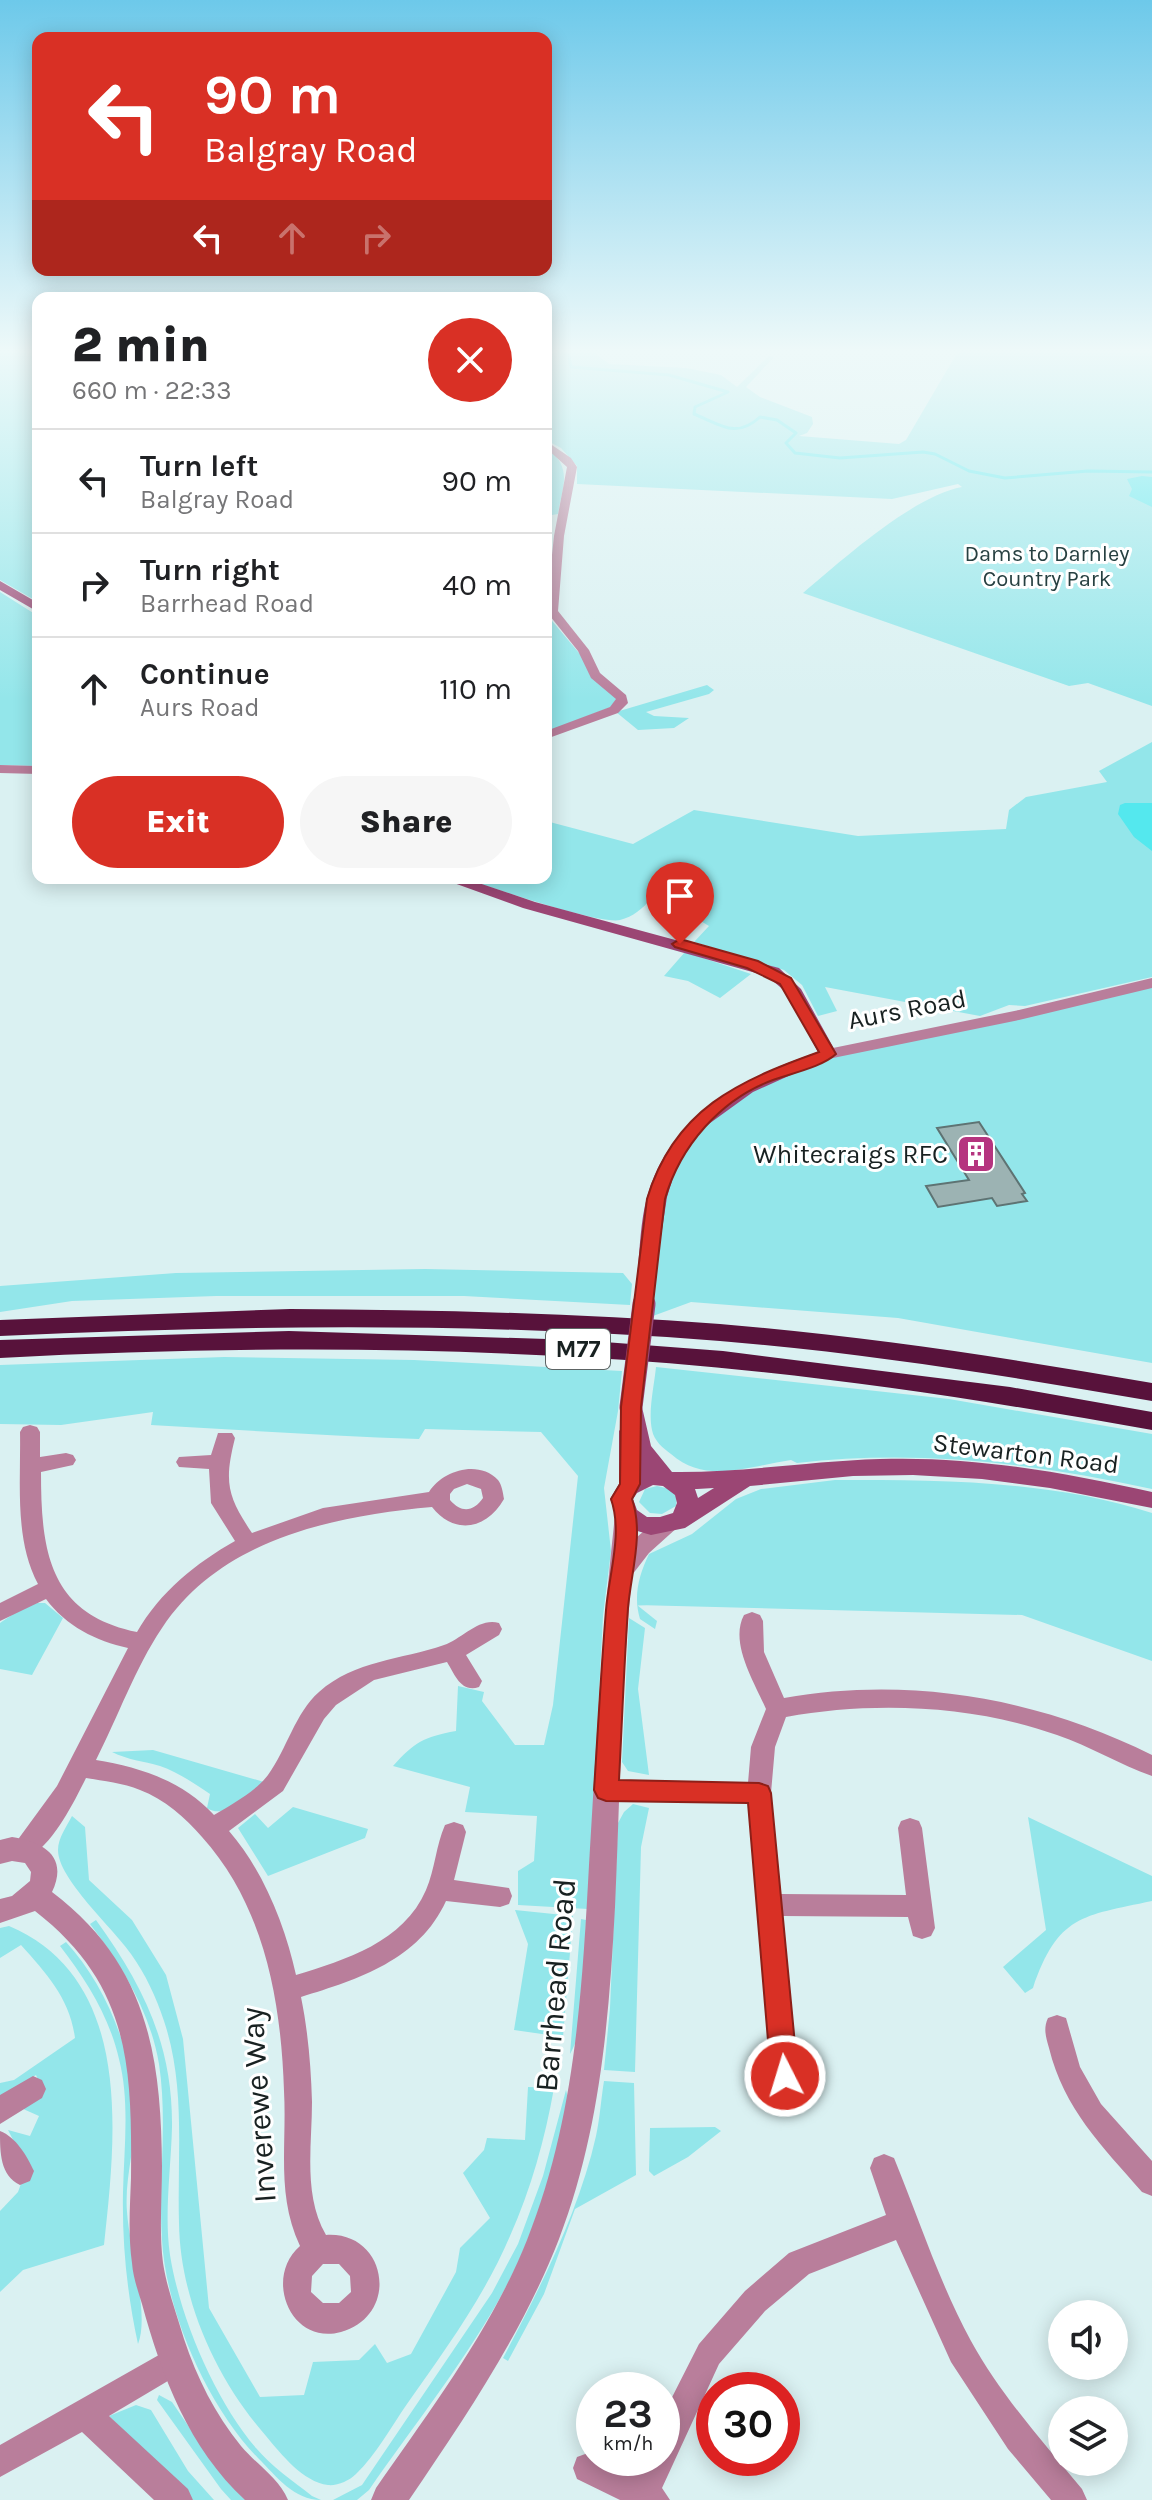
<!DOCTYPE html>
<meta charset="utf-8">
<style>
:root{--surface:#fff;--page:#f6f6f6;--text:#202124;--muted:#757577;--line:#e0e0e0;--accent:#d93025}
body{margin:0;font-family:Karla,sans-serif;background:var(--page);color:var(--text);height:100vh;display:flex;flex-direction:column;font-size:30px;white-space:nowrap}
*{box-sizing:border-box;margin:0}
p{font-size:26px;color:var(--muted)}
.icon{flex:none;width:44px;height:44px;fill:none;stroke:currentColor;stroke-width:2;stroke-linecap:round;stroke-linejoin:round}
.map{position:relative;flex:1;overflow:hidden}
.details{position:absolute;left:32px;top:292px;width:520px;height:592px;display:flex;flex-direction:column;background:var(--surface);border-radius:16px;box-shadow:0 4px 20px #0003}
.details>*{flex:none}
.hud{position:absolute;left:32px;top:32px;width:520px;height:244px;border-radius:16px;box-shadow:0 4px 20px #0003;background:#d93025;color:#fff;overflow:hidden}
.buttons{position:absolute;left:1048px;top:2300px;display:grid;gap:16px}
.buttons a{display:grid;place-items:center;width:80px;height:80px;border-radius:50%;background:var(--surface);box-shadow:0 4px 20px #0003;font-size:40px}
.speed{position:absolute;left:576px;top:2372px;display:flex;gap:16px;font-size:40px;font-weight:700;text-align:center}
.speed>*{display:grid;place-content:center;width:104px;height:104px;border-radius:50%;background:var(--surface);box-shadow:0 4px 20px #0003;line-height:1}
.speed small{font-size:20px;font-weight:400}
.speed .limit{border:12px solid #d22;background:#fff;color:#111}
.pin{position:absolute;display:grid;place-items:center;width:68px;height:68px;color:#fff;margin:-82px -34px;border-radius:50% 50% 50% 0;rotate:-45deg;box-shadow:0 0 8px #0007}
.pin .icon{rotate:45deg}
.me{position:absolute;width:88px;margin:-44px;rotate:355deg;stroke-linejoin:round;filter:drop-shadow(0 0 6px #0008)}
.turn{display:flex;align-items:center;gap:28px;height:168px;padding:0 40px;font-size:36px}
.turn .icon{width:104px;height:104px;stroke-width:2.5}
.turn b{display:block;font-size:56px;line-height:68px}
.lanes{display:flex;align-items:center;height:76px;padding:0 40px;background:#0003;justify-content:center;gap:40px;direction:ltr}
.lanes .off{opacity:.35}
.round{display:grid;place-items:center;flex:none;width:84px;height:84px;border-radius:42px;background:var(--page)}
.head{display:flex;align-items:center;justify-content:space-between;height:136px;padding:0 40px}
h1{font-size:48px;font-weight:800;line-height:60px}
.action{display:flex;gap:16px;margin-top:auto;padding:16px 40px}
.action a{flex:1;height:92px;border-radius:48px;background:var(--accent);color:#fff;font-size:32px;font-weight:800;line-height:92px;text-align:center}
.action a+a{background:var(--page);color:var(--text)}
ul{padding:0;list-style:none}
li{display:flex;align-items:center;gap:24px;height:104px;padding:0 40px;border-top:2px solid var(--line)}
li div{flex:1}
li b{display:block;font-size:30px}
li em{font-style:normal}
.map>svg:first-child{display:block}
.green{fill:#93e6ea}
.water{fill:#54e8ee}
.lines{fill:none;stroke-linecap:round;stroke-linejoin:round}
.stream{stroke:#54e8ee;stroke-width:3}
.building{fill:#9cb3b3;stroke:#5e7373;stroke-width:2}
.minor{fill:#b97e9b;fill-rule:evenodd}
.tertiary{fill:#b97e9b;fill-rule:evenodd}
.secondary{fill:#9b4674;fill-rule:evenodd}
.motorway{fill:#58123b;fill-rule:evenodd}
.secondary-bridge-far1{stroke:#9b4674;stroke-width:18}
.secondary-bridge{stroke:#9b4674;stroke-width:23}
.route{fill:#d93025;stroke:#8d1f18;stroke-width:2}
.labels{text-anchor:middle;stroke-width:6;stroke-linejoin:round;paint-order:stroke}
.far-park-label{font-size:22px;fill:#274041;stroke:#fff}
.shield{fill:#fff;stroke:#5d6464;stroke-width:2}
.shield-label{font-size:24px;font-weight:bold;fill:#182121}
.street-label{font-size:26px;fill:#182121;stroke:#fff}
.poi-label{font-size:26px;fill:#182121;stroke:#fff;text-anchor:end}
.near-street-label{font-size:32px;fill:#182121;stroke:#fff}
</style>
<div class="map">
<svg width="1152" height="2500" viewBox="0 0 1152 2500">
<rect width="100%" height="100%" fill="#daf1f2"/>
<path class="green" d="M0 353H38V602L0 580Z
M546 353H595L609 364 686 368 721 375 737 387 769 356 774 357 746 387 760 397 812 417 813 424 807 433 799 436 899 444 906 440 957 353H1152V706L1088 683 1069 686 803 593C842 560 913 496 962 487L958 484 892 499 577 484V466L561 448 546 440Z
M546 447C573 468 563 484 558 514L546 516Z
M0 592 38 616V766L0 765Z
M546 600 547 615 617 698 611 707 546 732Z
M707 685 714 690 709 694 646 712 654 716 689 718 674 728 638 730 616 712Z
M1152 742V977L1025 1006 1009 1005 980 1016 825 987 837 1011 818 1016 802 985 784 970 694 942 709 926 669 902 651 899C643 908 633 917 620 920 600 925 488 886 462 878H546V821L633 844 694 810 858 836 1006 829 1009 810 1026 797 1107 782 1099 771Z
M685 952 751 974 720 998 688 981 664 976Z
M1152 981V1363L898 1318 691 1302 642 1320 664 1175 695 1126 795 1065Z
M425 1269 623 1273 632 1284 630 1305 464 1296H216L72 1301 0 1312V1286L176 1273Z
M224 1357 414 1360 622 1371 618 1411 604 1488 611 1551 603 1616 588 1909 518 1905V1871L534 1861 537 1816 465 1812 470 1787 393 1766C415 1742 423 1737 456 1731L458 1686 484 1692 482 1701 515 1745H544L553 1705 578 1476 541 1432 425 1429 419 1439C329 1436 241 1430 151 1425L153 1412 61 1425 0 1424V1365Z
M656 1367 949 1399 1152 1434V1489C1035 1463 917 1449 797 1463L791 1460C749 1466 706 1485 671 1454 663 1448 654 1441 652 1430 648 1411 654 1387 656 1367Z
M835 1480C941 1480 1050 1480 1152 1513V1661L1022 1615 637 1605 657 1621 655 1629 640 1619C633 1596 639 1575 649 1554L692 1534 736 1499 761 1489Z
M657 1486 670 1489 677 1497 676 1506 662 1514 650 1513 639 1502 645 1489Z
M37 1603H45L63 1618 32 1675 0 1669V1623L22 1608Z
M629 1618 645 1628 638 1689 649 1775 628 1771 622 1762Z
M153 1750 264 1782C249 1793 226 1821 207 1808L210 1794C195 1784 178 1772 160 1766 143 1761 128 1760 112 1752Z
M633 1804 649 1808 641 1847 635 2072 604 2070 610 2008 618 1823 624 1812Z
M293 1807 368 1829 365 1838 268 1876 238 1828 255 1814 268 1828Z
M72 1816 85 1827 89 1880 132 1920 166 1975 183 2039 209 2308 260 2397 304 2395 313 2362 359 2360 375 2344 387 2363 411 2354 456 2272 460 2248 490 2218 463 2173 484 2150 487 2138 525 2140 528 2087 554 2088C545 2139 531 2189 510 2236 484 2297 445 2350 407 2404 391 2427 376 2455 356 2474 349 2481 337 2486 328 2485 303 2482 281 2454 266 2436 216 2379 180 2299 179 2223 177 2154 186 2087 164 2021 156 1997 146 1975 131 1954 113 1928 58 1879 58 1850 58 1838 67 1826 72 1816Z
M1028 1817 1152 1876V1901C1082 1916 1058 1915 1033 1988L1025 1993 1003 1967 1046 1930Z
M515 1910 573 1916 563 2037 514 2030 528 1944Z
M581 1919 586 1920C584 1958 589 2022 570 2054Z
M96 1920C143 1985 173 2045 172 2127 171 2169 164 2214 170 2255 180 2318 215 2400 256 2448 271 2466 293 2481 312 2496L321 2500C294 2500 277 2477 258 2458 208 2407 166 2312 162 2240 158 2181 168 2123 159 2064 150 2011 122 1966 90 1924Z
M9 1926C134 1979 116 2135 104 2245L23 2270 0 2292V2211L18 2192 27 2167 8 2130 30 2136 39 2116 21 2108 44 2093 36 2075 3 2097H0V2083L14 2080 75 2038C70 1999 47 1974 21 1945L0 1958V1928Z
M66 1942C104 1983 130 2046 135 2102 138 2139 124 2176 127 2212 129 2246 150 2315 138 2344 127 2293 122 2244 123 2192 124 2148 130 2102 119 2059 109 2016 87 1981 60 1946Z
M604 2081 634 2083 636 2175 575 2209 544 2294 508 2361 503 2358C539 2290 579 2212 596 2136 600 2118 601 2099 604 2081Z
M566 2090 569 2102C555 2158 541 2212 517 2265 480 2343 418 2419 369 2490L357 2500H333L362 2485 492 2293 518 2244 543 2176Z
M715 2127 721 2131 688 2157 654 2176 649 2171 650 2128Z
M159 2395 172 2402 219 2471 246 2500H231L221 2489 157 2400Z
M136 2405 151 2410 188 2471 214 2500H193L109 2416Z"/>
<path class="water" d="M1142 476 1152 477V507L1129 496 1132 489 1127 479Z
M1125 803H1152V851L1134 837 1118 814 1120 805Z"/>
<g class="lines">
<path class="stream" d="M563 352 569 356 571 367 669 375 728 392 695 407 694 414C721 425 736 439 760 417L777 420 796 433 786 443 795 453 840 458 923 452 935 454 969 471 1005 478 1088 471 1152 472"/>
</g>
<path class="building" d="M979 1122 1025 1193 1022 1194 1027 1201 997 1206 992 1198 938 1207 926 1186 969 1180 937 1128Z"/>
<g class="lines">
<path class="minor" d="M546 441 571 458 577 467 564 536 558 611 589 650 600 673 626 695 628 703 618 713 546 739V731L610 707 616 699 591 678 578 651 546 611 554 536 567 467 546 448Z
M0 765 38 766V774L0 773Z
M30 1425 37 1427 40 1432V1457L66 1453 73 1455 76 1460 73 1465 41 1472C41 1549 48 1614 137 1632 160 1592 196 1563 235 1541L211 1503 209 1469 179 1467 176 1462 179 1457 211 1455 218 1433H232L235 1438C224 1482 227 1496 252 1533L323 1508 429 1492C442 1471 478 1459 498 1480 502 1485 503 1493 504 1499 487 1529 455 1536 432 1507 333 1516 221 1539 162 1628 135 1668 118 1717 96 1760 139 1767 183 1781 214 1815 232 1804 255 1792 268 1775 287 1749 295 1713 319 1692 355 1660 401 1660 444 1645 462 1639 479 1617 499 1623L502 1629 499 1635 466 1655 482 1681 479 1687C461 1693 455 1675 447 1662L374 1680 336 1705 324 1719 283 1791 229 1831C263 1870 285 1925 296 1975 345 1960 404 1942 426 1890 435 1869 436 1845 445 1825L454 1822 463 1825 466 1832 454 1880 509 1888 512 1896 509 1904 500 1907 446 1901C419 1960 359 1979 301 1997 308 2031 311 2067 312 2102 312 2146 303 2195 326 2235 387 2231 401 2315 341 2332 291 2346 263 2278 300 2246 276 2195 287 2145 284 2091 281 1999 264 1906 202 1837 186 1818 164 1799 140 1790 123 1783 104 1781 86 1778 73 1804 56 1838 32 1856 26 1860 21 1859 14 1856L11 1849 57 1786 128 1648C96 1641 66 1626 46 1599L0 1621V1603L38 1584C14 1539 21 1482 20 1432L23 1427ZM467 1484 481 1489 483 1498C474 1511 462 1514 450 1500V1494L454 1489ZM323 2264H339L350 2276 351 2292 339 2303H323L311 2292 312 2276Z
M752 1612 760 1615 763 1621 764 1652 784 1698C910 1676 1038 1698 1152 1755V1776C1120 1765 1090 1746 1057 1735 973 1705 873 1701 786 1717L775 1747 771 1793 781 1894 906 1895 898 1828 901 1821 910 1818 919 1821 922 1828 935 1928 931 1936 922 1939 913 1936 908 1917 783 1916 798 2076 794 2085 785 2089 776 2085 772 2076 748 1803 606 1800 598 1797 594 1790 598 1783 606 1780 748 1783 751 1747 766 1709C755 1683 729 1643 744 1615Z
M1057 2015 1066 2018 1080 2067 1101 2104 1152 2161V2196L1142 2192C1102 2146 1064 2109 1049 2048 1046 2037 1043 2029 1048 2018Z
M33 2076 42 2080 46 2089 42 2098 0 2124V2095Z
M0 2131C16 2137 27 2156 34 2171L30 2181 20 2185C0 2175 0 2153 0 2131Z
M884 2154 894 2158C919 2219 939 2282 971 2341 1000 2394 1043 2442 1082 2489L1087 2500H1051L1008 2449 951 2362 896 2240 809 2274 765 2311 719 2364 662 2488 670 2500H620L577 2479 573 2468 577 2457 588 2453 594 2458H601L636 2475 643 2458H662V2417L699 2344 745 2291 789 2253 886 2215 870 2168 874 2158Z
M173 2347 183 2352 188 2362 183 2372 109 2416 188 2489 193 2500H154L82 2432 0 2477V2445Z"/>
<path class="tertiary" d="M1152 978V988L1019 1020 828 1059 819 1054 828 1049 1019 1010Z
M627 1506 635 1509 639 1515 636 1538C648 1528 659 1515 675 1520L679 1526 649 1553 632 1575C621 1685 620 1797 615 1907 609 2020 600 2132 559 2239 522 2334 466 2416 409 2500H371L376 2488C431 2409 491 2330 527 2240 575 2120 582 1993 589 1865 596 1748 602 1632 615 1515L619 1509Z
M12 1837C43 1842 69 1856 52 1892 147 1964 161 2054 162 2166 162 2198 159 2232 163 2263 167 2289 177 2315 184 2339 197 2378 215 2414 241 2446 256 2464 279 2478 288 2500H245C189 2448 162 2377 142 2304 138 2291 133 2277 132 2263 128 2235 130 2206 131 2178 132 2066 130 1985 35 1911L0 1923V1899L12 1896 30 1881 31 1872 25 1863 12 1861 0 1864V1840Z"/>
<path class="secondary" d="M0 581 38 603V612L0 590Z
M440 878H464L535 902 779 968 801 989 837 1054 753 1092 706 1126 689 1145 676 1168 667 1197 654 1282 647 1284 637 1277C640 1251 640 1223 647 1197 670 1115 743 1077 818 1052L786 992 767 976 523 908Z
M631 1399 639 1402 642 1407 651 1446 672 1472C742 1473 810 1461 880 1459 972 1456 1062 1472 1152 1492V1508L1050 1488 982 1479 913 1475 853 1476 750 1486 685 1528 651 1535 634 1530 620 1522 610 1499 619 1484V1431L624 1425 620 1407 623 1402ZM653 1485 663 1486 675 1495 677 1503 673 1513 660 1517H647L637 1510 633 1499 637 1493ZM714 1488 698 1498 695 1489H697Z"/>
<path class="motorway" d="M290 1309C434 1310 577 1313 720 1324 865 1336 1009 1358 1152 1383V1401C1009 1376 865 1353 720 1341 480 1322 240 1325 0 1336V1320Z
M289 1331 578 1340 723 1351 1010 1387 1152 1412V1430C961 1396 769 1367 575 1357 383 1346 192 1348 0 1358V1340Z"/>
<path class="secondary-bridge-far1" d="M643 1306 647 1277"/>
<path class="secondary-bridge" d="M631 1407 644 1304"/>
</g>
<linearGradient id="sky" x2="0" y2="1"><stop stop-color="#6dc9ea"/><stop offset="0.5" stop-color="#eef9f9"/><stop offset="1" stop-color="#eef9f9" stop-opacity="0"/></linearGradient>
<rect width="1152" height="702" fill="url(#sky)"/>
<path class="route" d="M680 939 758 961 791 978 836 1054C822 1067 792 1073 773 1080 721 1099 680 1146 665 1199L641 1407 640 1484 632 1499C644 1534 631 1572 628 1608 624 1666 622 1723 619 1780L759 1783 768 1786 771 1793 798 2076 794 2085 785 2089 775 2085 771 2076 748 1803 606 1801 598 1798 594 1790C598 1730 601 1670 606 1610 609 1573 623 1534 611 1499L620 1484 621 1407 647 1199C674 1109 738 1081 819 1052L780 984 747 968 675 947 672 944Z"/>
<defs>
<symbol id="building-square" viewBox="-11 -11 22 22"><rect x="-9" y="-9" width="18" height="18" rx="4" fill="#b5347f" stroke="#fff"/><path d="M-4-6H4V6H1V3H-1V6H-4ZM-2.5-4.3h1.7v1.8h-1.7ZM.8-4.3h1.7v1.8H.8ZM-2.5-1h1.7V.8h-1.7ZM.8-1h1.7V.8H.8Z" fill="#fff"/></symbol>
</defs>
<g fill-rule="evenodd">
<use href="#building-square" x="954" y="1132" width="44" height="44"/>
</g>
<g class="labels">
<g class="far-park-label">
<text x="1047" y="561">Dams to Darnley<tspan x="1047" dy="25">Country Park</tspan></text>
</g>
<rect class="shield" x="546" y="1329" width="64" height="40" rx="6"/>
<g class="shield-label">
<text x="578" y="1357">M77</text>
</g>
<g class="street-label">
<text transform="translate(907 1009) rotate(-11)" y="9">Aurs Road</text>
<text transform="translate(1026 1453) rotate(7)" y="9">Stewarton Road</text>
</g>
<g class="poi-label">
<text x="948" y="1163">Whitecraigs RFC</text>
</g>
<g class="near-street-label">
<text transform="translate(555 1985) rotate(-85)" y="11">Barrhead Road</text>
<text transform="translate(258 2105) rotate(-94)" y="11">Inverewe Way</text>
</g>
</g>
</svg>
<div class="buttons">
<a><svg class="icon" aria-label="sound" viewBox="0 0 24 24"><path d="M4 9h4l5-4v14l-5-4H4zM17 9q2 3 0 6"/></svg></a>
<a><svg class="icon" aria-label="layers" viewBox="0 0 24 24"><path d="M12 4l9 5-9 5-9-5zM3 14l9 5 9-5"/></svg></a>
</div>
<div class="speed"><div>23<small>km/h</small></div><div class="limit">30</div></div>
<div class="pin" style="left:680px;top:944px;background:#d93025"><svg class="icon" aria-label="arrive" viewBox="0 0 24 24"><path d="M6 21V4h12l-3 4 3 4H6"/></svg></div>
<svg class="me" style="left:785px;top:2076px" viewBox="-20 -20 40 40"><circle r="17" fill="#d93025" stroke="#fff" stroke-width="3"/><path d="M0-11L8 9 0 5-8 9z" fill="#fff"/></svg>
<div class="hud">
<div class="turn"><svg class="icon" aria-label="left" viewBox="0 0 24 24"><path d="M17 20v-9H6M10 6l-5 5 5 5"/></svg><div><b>90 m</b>Balgray Road</div></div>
<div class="lanes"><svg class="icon" aria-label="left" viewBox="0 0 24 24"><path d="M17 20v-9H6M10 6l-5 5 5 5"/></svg><svg class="icon off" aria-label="ahead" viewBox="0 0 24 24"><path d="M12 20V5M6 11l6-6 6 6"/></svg><svg class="icon off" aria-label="right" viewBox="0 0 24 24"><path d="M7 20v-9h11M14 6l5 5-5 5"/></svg></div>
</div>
<section class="details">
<div class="head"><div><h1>2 min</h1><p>660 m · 22:33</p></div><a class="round" style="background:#d93025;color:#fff"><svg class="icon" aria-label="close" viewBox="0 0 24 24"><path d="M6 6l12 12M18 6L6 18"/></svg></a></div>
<ul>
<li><svg class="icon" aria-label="left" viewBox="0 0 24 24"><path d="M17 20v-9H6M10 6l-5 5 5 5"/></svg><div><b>Turn left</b><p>Balgray Road</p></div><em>90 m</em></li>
<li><svg class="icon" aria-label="right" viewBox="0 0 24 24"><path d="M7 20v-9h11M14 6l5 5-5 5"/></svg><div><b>Turn right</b><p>Barrhead Road</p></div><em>40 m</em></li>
<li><svg class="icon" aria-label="ahead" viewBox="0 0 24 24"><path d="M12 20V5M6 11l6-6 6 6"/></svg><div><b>Continue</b><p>Aurs Road</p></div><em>110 m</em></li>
</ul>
<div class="action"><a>Exit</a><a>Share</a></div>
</section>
</div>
